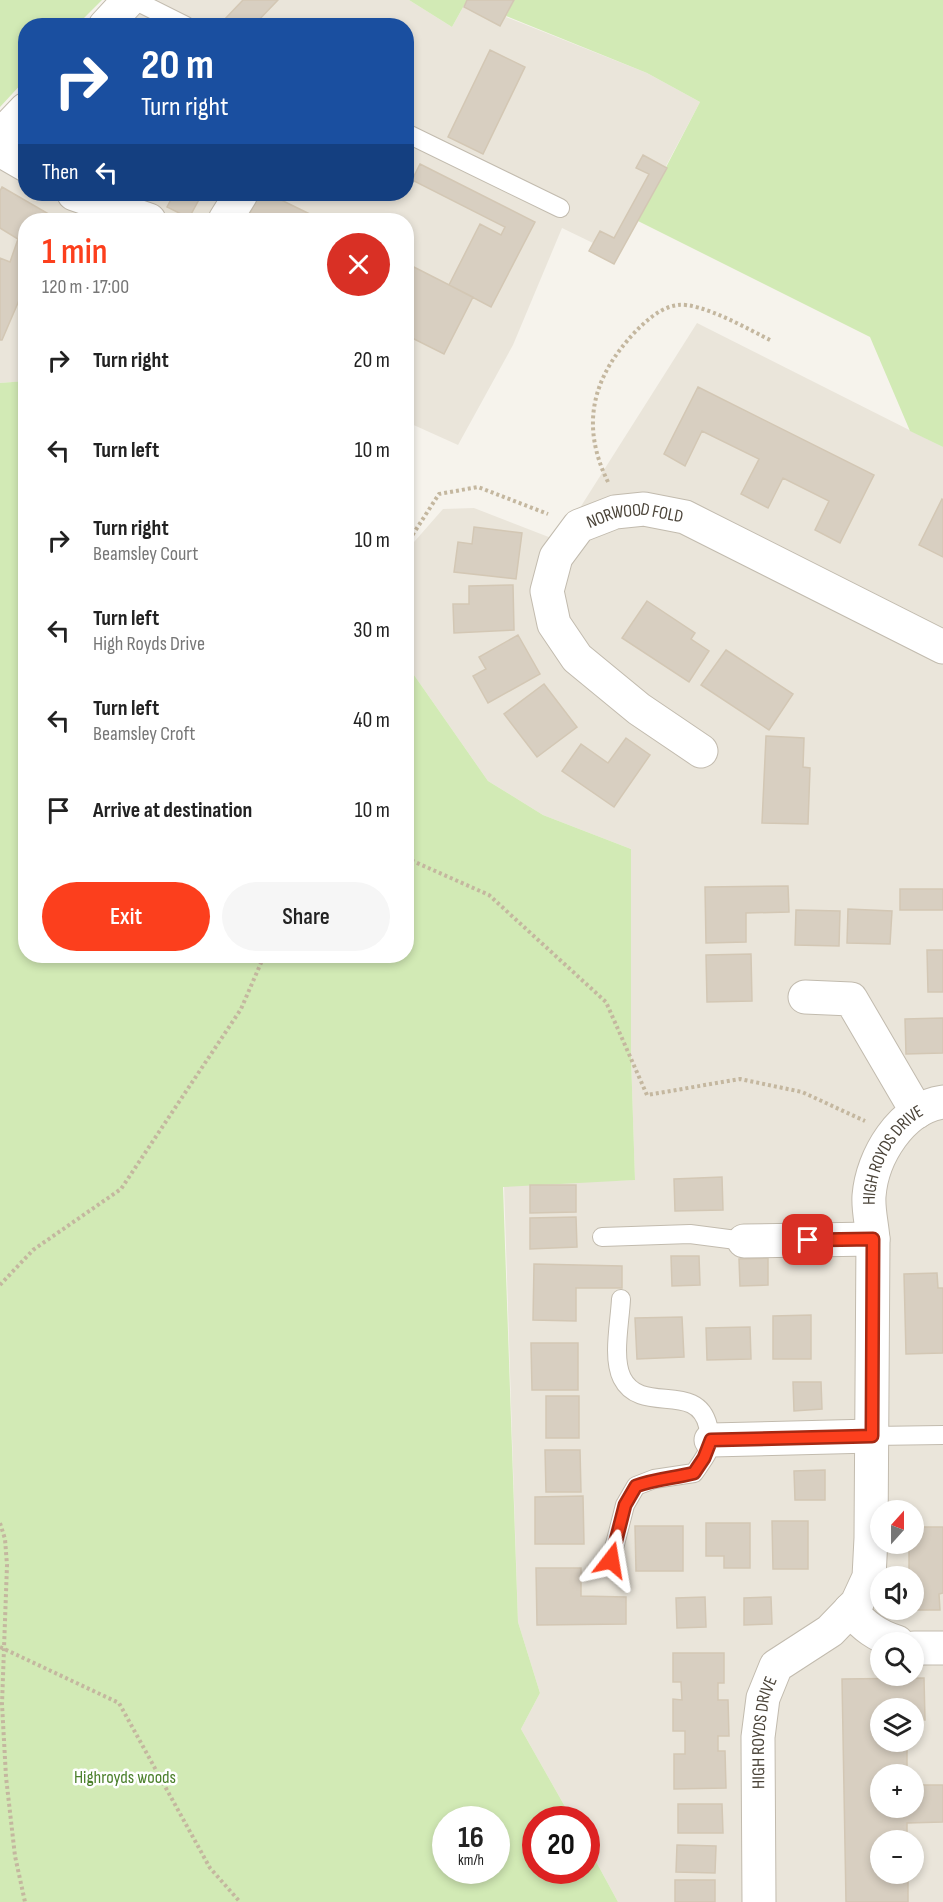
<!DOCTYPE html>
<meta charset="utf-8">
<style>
:root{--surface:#fff;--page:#f6f6f6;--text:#222;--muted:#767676;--accent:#fc3f1d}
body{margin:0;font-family:"Sofia Sans Condensed",sans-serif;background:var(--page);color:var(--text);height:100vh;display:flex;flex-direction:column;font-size:22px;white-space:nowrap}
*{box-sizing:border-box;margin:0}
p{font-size:20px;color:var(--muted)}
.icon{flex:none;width:33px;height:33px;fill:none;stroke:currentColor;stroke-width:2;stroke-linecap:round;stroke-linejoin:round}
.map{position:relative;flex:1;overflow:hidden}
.details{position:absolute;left:18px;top:213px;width:396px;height:750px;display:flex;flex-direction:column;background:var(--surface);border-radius:24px;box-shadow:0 3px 9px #0003}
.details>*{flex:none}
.top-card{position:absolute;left:18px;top:18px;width:396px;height:183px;border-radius:24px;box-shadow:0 3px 9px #0003;background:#1a4fa0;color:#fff;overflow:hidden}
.needle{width:39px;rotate:21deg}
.controls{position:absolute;left:870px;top:1500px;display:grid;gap:12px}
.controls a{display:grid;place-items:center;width:54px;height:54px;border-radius:50%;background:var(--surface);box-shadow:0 3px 9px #0003;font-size:30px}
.speed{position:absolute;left:432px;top:1806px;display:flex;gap:12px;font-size:30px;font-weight:700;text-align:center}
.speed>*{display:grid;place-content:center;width:78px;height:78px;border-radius:50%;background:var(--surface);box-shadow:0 3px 9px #0003;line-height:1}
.speed small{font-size:15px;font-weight:400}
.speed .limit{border:9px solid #d22;background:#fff;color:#111}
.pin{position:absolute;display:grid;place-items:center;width:51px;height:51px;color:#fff;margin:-26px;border-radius:12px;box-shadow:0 3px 9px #0006}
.me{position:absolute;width:66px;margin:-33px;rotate:14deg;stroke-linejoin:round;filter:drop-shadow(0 0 4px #0008)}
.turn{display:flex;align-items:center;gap:21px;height:126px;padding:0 24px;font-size:27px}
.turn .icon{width:78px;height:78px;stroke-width:2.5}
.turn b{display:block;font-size:42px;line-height:51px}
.then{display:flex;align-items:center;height:57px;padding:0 24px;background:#0003;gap:12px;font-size:22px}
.round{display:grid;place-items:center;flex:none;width:63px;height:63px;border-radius:32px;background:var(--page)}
.summary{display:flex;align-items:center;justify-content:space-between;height:102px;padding:0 24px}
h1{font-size:36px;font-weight:600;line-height:45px;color:var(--accent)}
.action{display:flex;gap:12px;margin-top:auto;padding:12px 24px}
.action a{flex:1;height:69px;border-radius:36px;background:var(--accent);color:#fff;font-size:24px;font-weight:600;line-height:69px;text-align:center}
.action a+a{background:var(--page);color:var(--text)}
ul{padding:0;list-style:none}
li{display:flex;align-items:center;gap:18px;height:90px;padding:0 24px}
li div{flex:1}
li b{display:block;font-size:22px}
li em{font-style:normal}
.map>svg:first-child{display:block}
.residential{fill:#eae5da;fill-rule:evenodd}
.green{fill:#d2eab5;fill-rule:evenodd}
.building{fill:#d8cfc1;stroke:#d3c7b4;stroke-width:1.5}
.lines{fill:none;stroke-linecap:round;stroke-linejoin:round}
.lane-casing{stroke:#c2bbae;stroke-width:20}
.street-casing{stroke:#c2bbae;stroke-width:35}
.path{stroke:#c4b79f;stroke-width:4;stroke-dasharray:3 3;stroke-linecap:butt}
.lane{stroke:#fff;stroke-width:18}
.street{stroke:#fff;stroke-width:33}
.route-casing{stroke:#a42913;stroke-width:15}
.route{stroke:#fc3f1d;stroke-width:10}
.labels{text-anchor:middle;stroke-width:5;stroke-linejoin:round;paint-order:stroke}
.street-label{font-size:18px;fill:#4b4439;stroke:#fff}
.park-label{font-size:18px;fill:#4a7f2a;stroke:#fff}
</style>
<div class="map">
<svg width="943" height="1902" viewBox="0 0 943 1902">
<rect width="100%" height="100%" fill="#f6f3ec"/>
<path class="residential" d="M144 0H409L452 27 467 0H514L506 17 647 73 700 102 614 264 589 251 593 243 562 228 513 345 458 445 407 422 406 220H26L25 381 0 383V154L25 127 26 194H406V26L120 25Z
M697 323 943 447V1902H618L587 1845 586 1820 572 1819 521 1729 540 1693 518 1622 504 1184 635 1180 631 1056V849L543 815 488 781 407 665V550L443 509 474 508 559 541ZM880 1510H914V1544H880ZM880 1576H914V1610H880ZM880 1642H914V1676H880ZM880 1708H914V1742H880ZM880 1774H914V1808H880ZM880 1840H914V1874H880Z"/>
<path class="green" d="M0 0H102L77 25 26 26 25 80 0 107Z
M409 0H467L452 27Z
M514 0H943V447L910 431 870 337 638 221 700 102 647 73 506 16Z
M25 381 26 956H406L407 665 488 781 543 815 631 849V1056L635 1180 503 1187 518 1622 540 1693 521 1729 572 1819 536 1820V1870H586L587 1845 618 1902H0V383ZM446 1820H496V1870H446Z"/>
<path class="building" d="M243 0H278L253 26H227L223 21Z
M467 0H514L500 26 464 7Z
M490 50 525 67 483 154 448 137Z
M643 155 667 168 614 264 589 251 600 231 614 238 649 174 636 168Z
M420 164 535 222 491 307 449 285 480 224 501 235 505 227 412 180Z
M2 187 54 217 53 220H26V284L2 340H0V258L10 262 18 239 0 228V191Z
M174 194H202L189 218 167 207Z
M260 194H269L322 220H246Z
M406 263 473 297 444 354 406 335Z
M698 387 874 475 840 543 815 530 829 501 783 478 768 508 741 494 759 459 702 431 685 466 664 454Z
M942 499 943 500V557L919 545Z
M474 527 522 533 516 579 454 572 458 542 472 544Z
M513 585 514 630 454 633 453 604H469V586Z
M647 601 695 633 691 639 709 651 689 682 622 638Z
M518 635 540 674 488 703 473 676 486 669 479 657Z
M726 650 793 694 769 730 701 685Z
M544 684 577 727 537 757 504 714Z
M766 736 804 738 803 767 810 768 808 824 762 823Z
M626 738 650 755 614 807 562 771 581 744 608 763Z
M788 886 789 912 746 913V942L706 943 705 887Z
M900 889H943V910H900Z
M848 909 892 911 890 944 847 943Z
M796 910 840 911 839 946 795 945Z
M927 950H943V992H928Z
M751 954 752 1001 707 1002 706 955Z
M943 1018V1053L906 1054 905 1019Z
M722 1177 723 1210 675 1211 674 1179Z
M530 1185H576V1212L530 1213Z
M576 1217 577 1247 530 1249V1218Z
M671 1256H699L700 1285 672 1286Z
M768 1258V1285L740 1286 739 1259Z
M534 1264 622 1266V1288H576V1321L533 1320Z
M937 1273 938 1288H943V1353L906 1354 904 1274Z
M811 1315V1359H773V1316Z
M682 1317 684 1357 637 1359 635 1318Z
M750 1327 751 1359 707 1360 706 1328Z
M531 1343H578V1390H532Z
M793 1382H821L822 1409 794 1411Z
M546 1396H579V1438H546Z
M545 1450H580L581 1492H546Z
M825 1470V1500H795L794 1471Z
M583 1496 584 1544H535V1497Z
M772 1521H808V1569H773Z
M706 1523H750V1568H724V1556H706Z
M635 1526H683V1571H636Z
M914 1527H943V1593L939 1594 940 1610H910H914V1576H909V1544H914Z
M536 1568H581V1596L626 1597V1624L537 1625Z
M705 1597 706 1627 677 1628 676 1598Z
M771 1597 772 1624 744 1625V1598Z
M673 1653H724V1683H718V1700H728L729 1736H718V1751H725L726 1788 674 1789V1754H685V1731H673V1699L682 1700 681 1682H673Z
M924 1678 925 1720H914V1708H880V1742H907V1774H880V1808H914V1785H943V1822L907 1823V1840H880V1874H908V1902H846L842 1679Z
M678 1804H722L723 1833H678Z
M677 1845 716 1846 715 1873 676 1872Z
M675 1880H715V1902H675Z"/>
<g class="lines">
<defs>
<path id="lane" d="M134 0 186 26
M406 133 560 208
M602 1237 690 1234 744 1241
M872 1436 943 1435
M611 1560 625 1505 636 1486 654 1479 694 1473C700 1464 711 1451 711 1440 711 1436 709 1430 708 1426 697 1380 641 1416 622 1378 612 1358 620 1322 621 1299"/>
<g id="street">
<path d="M105 26 129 0"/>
<path d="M0 136 26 109"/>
<path d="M0 150 26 165"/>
<path d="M74 194 149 220"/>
<path d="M225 220 241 194"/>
<path id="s1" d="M701 751 639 709 577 658 554 624 547 591 556 557 579 526 615 512 644 509 685 517 943 647"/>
<path d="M805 997 851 999 917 1112"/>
<path d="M744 1241 873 1239"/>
<path d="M711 1440 872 1436"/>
<path d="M850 1610C864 1626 877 1636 897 1642"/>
<path d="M914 1648H943"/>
<path id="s2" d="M759 1902 758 1737 763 1698 776 1666 830 1631 857 1603 869 1577 871 1538 873 1239C872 1225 868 1210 869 1196 872 1157 901 1108 943 1102"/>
</g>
</defs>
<use href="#lane" class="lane-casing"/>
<use href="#street" class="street-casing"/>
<path class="path" d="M608 482C580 425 592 377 636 331 647 320 661 307 678 305 701 302 750 330 772 341
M406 545 439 494 478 487 548 514
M406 858 489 895 606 1002 647 1095 740 1079 802 1092 865 1121
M0 1285 33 1250 121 1189 241 1009 264 956
M0 1523 5 1539 7 1565 2 1704 6 1777 15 1856 25 1902
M0 1647 119 1703 210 1868 240 1902"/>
<use href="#lane" class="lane"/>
<use href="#street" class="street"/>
</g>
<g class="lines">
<defs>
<path id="route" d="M611 1560 625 1505 636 1486C655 1479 674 1478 694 1473L704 1458 711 1440 872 1436 873 1239 808 1240"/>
</defs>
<use href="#route" class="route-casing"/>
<use href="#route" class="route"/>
</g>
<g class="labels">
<g class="street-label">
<text dy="6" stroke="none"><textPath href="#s1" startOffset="362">NORWOOD FOLD</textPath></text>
<text dy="6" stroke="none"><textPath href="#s2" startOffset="800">HIGH ROYDS DRIVE</textPath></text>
<text dy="6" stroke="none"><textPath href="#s2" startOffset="170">HIGH ROYDS DRIVE</textPath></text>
</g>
<g class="park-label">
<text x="125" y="1783">Highroyds woods</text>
</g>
</g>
</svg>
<div class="controls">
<a><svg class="needle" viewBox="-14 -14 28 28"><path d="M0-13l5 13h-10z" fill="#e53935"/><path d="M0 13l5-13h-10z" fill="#767676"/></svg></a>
<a><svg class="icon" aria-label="sound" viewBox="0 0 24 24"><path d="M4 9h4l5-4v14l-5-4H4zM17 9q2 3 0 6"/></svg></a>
<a><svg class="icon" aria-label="search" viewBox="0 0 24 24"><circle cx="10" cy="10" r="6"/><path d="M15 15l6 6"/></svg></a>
<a><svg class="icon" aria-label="layers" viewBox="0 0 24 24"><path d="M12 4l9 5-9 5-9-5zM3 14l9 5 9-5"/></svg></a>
<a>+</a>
<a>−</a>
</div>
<div class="speed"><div>16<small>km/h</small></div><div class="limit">20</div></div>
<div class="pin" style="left:808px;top:1240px;background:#d93025"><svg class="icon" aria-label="arrive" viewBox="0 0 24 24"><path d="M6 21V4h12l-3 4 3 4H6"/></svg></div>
<svg class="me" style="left:611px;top:1560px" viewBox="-20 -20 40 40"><path d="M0-17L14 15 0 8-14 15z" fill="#fc3f1d" stroke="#fff" stroke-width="4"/></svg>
<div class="top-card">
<div class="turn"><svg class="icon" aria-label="right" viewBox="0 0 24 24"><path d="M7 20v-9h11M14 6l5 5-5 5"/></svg><div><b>20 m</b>Turn right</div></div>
<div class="then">Then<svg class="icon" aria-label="left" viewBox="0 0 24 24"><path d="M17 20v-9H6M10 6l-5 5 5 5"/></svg></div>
</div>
<section class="details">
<div class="summary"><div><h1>1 min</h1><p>120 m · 17:00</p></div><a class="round" style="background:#d93025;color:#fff"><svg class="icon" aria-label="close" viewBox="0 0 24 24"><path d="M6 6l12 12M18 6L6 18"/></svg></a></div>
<ul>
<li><svg class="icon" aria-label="right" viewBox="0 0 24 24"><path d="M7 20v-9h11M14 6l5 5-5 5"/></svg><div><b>Turn right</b></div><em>20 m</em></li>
<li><svg class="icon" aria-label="left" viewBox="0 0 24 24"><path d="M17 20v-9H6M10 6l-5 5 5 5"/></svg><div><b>Turn left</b></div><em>10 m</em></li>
<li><svg class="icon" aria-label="right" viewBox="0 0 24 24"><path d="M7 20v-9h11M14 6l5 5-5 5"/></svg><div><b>Turn right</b><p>Beamsley Court</p></div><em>10 m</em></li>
<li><svg class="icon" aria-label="left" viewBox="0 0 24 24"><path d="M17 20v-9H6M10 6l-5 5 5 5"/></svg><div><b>Turn left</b><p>High Royds Drive</p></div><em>30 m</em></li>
<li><svg class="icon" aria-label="left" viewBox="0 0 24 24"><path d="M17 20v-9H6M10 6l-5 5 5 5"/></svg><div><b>Turn left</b><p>Beamsley Croft</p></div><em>40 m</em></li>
<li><svg class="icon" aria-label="arrive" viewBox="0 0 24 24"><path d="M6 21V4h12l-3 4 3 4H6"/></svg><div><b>Arrive at destination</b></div><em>10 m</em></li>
</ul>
<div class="action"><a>Exit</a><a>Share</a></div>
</section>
</div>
